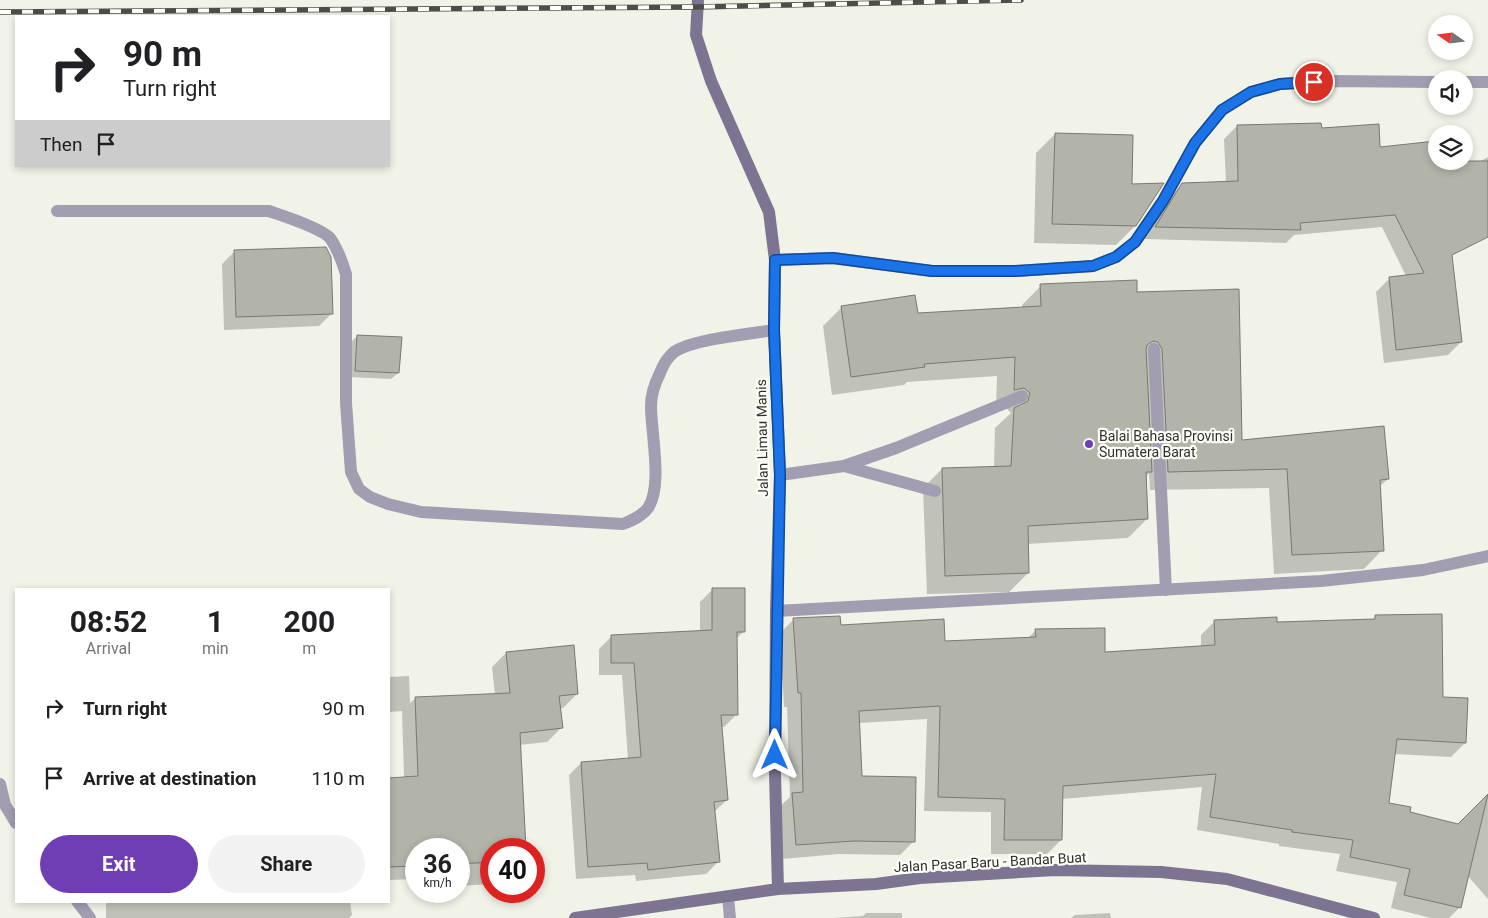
<!DOCTYPE html>
<style>
:root{--surface:#fff;--page:#f2f2f2;--text:#202124;--muted:#757577;--accent:#6f3db4}
body{margin:0;font-family:Roboto,sans-serif;background:var(--page);color:var(--text);height:100vh;display:flex;flex-direction:column;font-size:19px;white-space:nowrap}
*{box-sizing:border-box;margin:0}
p{font-size:16px;color:var(--muted)}
.icon{flex:none;width:28px;height:28px;fill:none;stroke:currentColor;stroke-width:2;stroke-linecap:round;stroke-linejoin:round}
.map{position:relative;flex:1;overflow:hidden}
.details{position:absolute;left:15px;top:588px;width:375px;height:315px;display:flex;flex-direction:column;background:var(--surface);border-radius:0px;box-shadow:0 2px 8px #0003}
.details>*{flex:none}
.top-card{position:absolute;left:15px;top:15px;width:375px;height:152px;border-radius:0px;box-shadow:0 2px 8px #0003;background:#fff;color:var(--text);overflow:hidden}
.needle{width:32px;rotate:284deg}
.controls{position:absolute;left:1428px;top:15px;display:grid;gap:10px}
.controls a{display:grid;place-items:center;width:45px;height:45px;border-radius:50%;background:var(--surface);box-shadow:0 2px 8px #0003;font-size:25px}
.speed{position:absolute;left:405px;top:838px;display:flex;gap:10px;font-size:25px;font-weight:700;text-align:center}
.speed>*{display:grid;place-content:center;width:65px;height:65px;border-radius:50%;background:var(--surface);box-shadow:0 2px 8px #0003;line-height:1}
.speed small{font-size:12px;font-weight:400}
.speed .limit{border:8px solid #d22;background:#fff;color:#111}
.pin{position:absolute;display:grid;place-items:center;width:42px;height:42px;color:#fff;margin:-21px;border:2px solid #fff;border-radius:50%;box-shadow:0 1px 5px #0007}
.me{position:absolute;width:55px;margin:-28px;rotate:0deg;stroke-linejoin:round;filter:drop-shadow(0 0 4px #0008)}
.turn{display:flex;align-items:center;gap:18px;height:105px;padding:0 25px;font-size:22px}
.turn .icon{width:65px;height:65px;stroke-width:2.5}
.turn b{display:block;font-size:35px;line-height:42px}
.then{display:flex;align-items:center;height:48px;padding:0 25px;background:#0003;gap:10px;font-size:19px}
.eta{display:flex;justify-content:space-evenly;align-items:center;height:85px;text-align:center}
.eta b{font-size:30px;font-weight:700;line-height:35px}
.primary-button{display:flex;gap:10px;margin-top:auto;padding:10px 25px}
.primary-button a{flex:1;height:58px;border-radius:30px;background:var(--accent);color:#fff;font-size:20px;font-weight:700;line-height:58px;text-align:center}
.primary-button a+a{background:var(--page);color:var(--text)}
ul{padding:0;list-style:none}
li{display:flex;align-items:center;gap:15px;height:70px;padding:0 25px}
li div{flex:1}
li b{display:block;font-size:19px}
li em{font-style:normal}
.map>svg:first-child{display:block}
.shadow{fill:#0003}
.building{fill:#b2b3a9;stroke:#78796f}
.lines{fill:none;stroke-linecap:round;stroke-linejoin:round}
.lane{stroke:#a29db1;stroke-width:12}
.street{stroke:#a29db1;stroke-width:12}
.secondary{stroke:#7d7491;stroke-width:12}
.rail-casing{stroke:#4e4e49;stroke-width:5.5}
.rail{stroke:#fefff9;stroke-width:4;stroke-dasharray:11;stroke-linecap:butt}
.route-casing{stroke:#114b97;stroke-width:12}
.route{stroke:#1a73e8;stroke-width:9}
.poi-dot{fill:#6f3db4;stroke:#fefff9;stroke-width:2}
.labels{text-anchor:middle;stroke-width:4.5;stroke-linejoin:round;paint-order:stroke}
.poi-label{font-size:14px;fill:#30302c;stroke:#fefff9;text-anchor:start}
.street-label{font-size:14px;fill:#30302c;stroke:#fefff9}
</style>
<div class="map">
<svg width="1488" height="918" viewBox="0 0 1488 918">
<rect width="100%" height="100%" fill="#f1f2e8"/>
<path class="shadow" d="M1237 126 1320 129 1379 148 1436 142V161L1454 176 1488 157V232L1451 253 1461 342 1448 355 1384 363 1376 292 1389 279 1406 276 1382 227 1294 235 1286 243 1144 239 1170 197 1183 184 1226 183 1224 139Z
M1055 134 1130 185 1135 226 1116 245 1034 243 1036 153Z
M235 251 332 313 319 326 224 330 222 264Z
M1041 286 1136 293 1241 441 1388 479 1379 487 1382 550 1364 569 1274 574 1269 488 1150 490 1149 473 1145 478 1147 519 1128 538 1027 544 1028 573 1009 592 927 594 923 488 942 469 994 468 995 428 1011 413 1004 406 996 408 997 376 907 382 904 385 832 395 823 326 842 307 916 315 1022 308V305Z
M357 336 398 373 391 379 349 377 351 342Z
M713 589 744 631 736 639 737 714 724 727H720L727 800 714 812 719 861 706 874 636 881 635 875 576 879 569 775 581 763 628 759 622 675H599V649L612 636 700 632V602Z
M1375 617 1442 698 1465 743 1451 757 1394 754 1388 804 1409 813 1458 825 1488 795V899L1467 875 1460 907 1449 918H1431L1391 908 1397 882 1336 871 1340 854 1279 846V844L1197 830 1202 787 1062 799 1061 840 1047 854H991V812L924 811 927 719 859 723 860 778 914 841 900 855 839 854 782 859 778 808 790 797 787 707H784L780 633 794 619 944 642 1027 639 1036 630 1104 653 1201 647V635L1215 621 1276 623 1372 620Z
M506 653 577 694 563 708 559 709 561 728 547 742 519 745 491 849V884L459 886V849H416V879L389 880V779L404 778 402 711 389 712V677L409 676 410 703 416 698 495 695 492 667Z
M106 901H350L352 915 349 918H106Z
M866 913H902V918H833L863 916Z
M1110 913 1111 918H1071L1075 915Z"/>
<path class="building" d="M1321 123 1322 128 1379 124 1380 147 1436 141V161H1488V237L1452 255 1462 342 1396 350 1389 277 1424 273 1395 215 1300 223 1301 230 1155 227 1182 183 1238 181 1237 125Z
M1055 133 1133 135 1132 184 1164 183 1136 226 1052 224Z
M326 247 331 257 333 314 236 317 234 250Z
M1137 280V292L1239 289 1242 440 1384 426 1389 479 1380 480 1384 551 1292 555 1287 469 1168 472 1162 349 1158 342 1153 341 1147 345 1146 349 1152 472H1146L1148 519 1028 526 1029 573 945 576 942 468 1011 466 1014 408 1028 401 1030 393 1024 388 1014 390 1015 357 924 364 925 367 851 377 841 306 915 295 918 313 1041 306 1040 284Z
M357 335 402 337 399 373 355 371Z
M712 588H745V632H737L738 715H721L728 800 714 802 720 862 648 870 647 863 588 867 581 762 641 757 634 663H611V635L712 630Z
M1442 614 1443 697 1468 698 1466 743 1397 739 1389 803 1411 807 1410 812 1458 824 1488 794 1461 908 1404 895 1410 869 1350 857 1353 840 1292 832V830L1210 817 1216 774 1063 786 1062 840H1004L1005 799 938 797 940 706 859 711 862 776 916 777 915 842 854 841 796 845 792 793 803 792 801 693H798L793 618 840 616 841 625 944 619 945 641 1036 637 1035 629 1105 628V652L1215 645 1214 620 1277 617V622L1375 619V615Z
M574 645 578 694 559 696 563 728 520 733 526 849H491V862L459 864V849H416V866L389 867V778L418 776 415 697 510 693 506 652Z"/>
<g class="lines">
<path class="lane" d="M57 211H269C283 216 321 228 330 238 338 249 342 261 346 274V403L351 472 359 489 370 497 388 504 421 512 623 524C633 520 642 516 648 508 663 486 651 433 651 406 651 396 655 383 660 373 663 365 667 358 674 352 693 339 750 334 774 330
M844 466 935 491
M780 475 844 466 896 448 1022 396
M0 784 5 805 16 823
M77 901 90 918"/>
<path class="street" d="M1464 82H1488
M775 260 833 258 932 271H1015L1093 266 1116 257 1135 242 1163 201 1195 143 1222 110 1251 92 1280 84 1331 81 1436 82
M1154 349 1166 590
M776 611 1321 581 1423 570 1488 556
M728 897 730 918"/>
<path class="secondary" d="M698 0 696 35 711 81 769 212 775 260 774 330 780 475 776 611 775 773 778 889
M575 918 778 889 876 884 920 878 1055 870 1161 872 1227 879 1374 918"/>
<defs>
<path id="rail" d="M0 12 697 7 1021 0"/>
</defs>
<use href="#rail" class="rail-casing"/>
<use href="#rail" class="rail"/>
</g>
<g class="lines">
<defs>
<path id="route" d="M775 755 780 475 774 330 775 260 833 258 932 271H1015L1093 266 1116 257 1135 242 1163 201 1195 143 1222 110 1251 92 1280 84 1314 82"/>
</defs>
<use href="#route" class="route-casing"/>
<use href="#route" class="route"/>
</g>
<circle class="poi-dot" cx="1089" cy="444" r="5"/>
<g class="labels">
<g class="poi-label">
<text x="1099" y="441">Balai Bahasa Provinsi<tspan x="1099" dy="16">Sumatera Barat</tspan></text>
</g>
<g class="street-label">
<text transform="translate(762 438) rotate(-91)" y="5">Jalan Limau Manis</text>
<text transform="translate(990 862) rotate(-3)" y="5">Jalan Pasar Baru - Bandar Buat</text>
</g>
</g>
</svg>
<div class="controls">
<a><svg class="needle" viewBox="-14 -14 28 28"><path d="M0-13l5 13h-10z" fill="#e53935"/><path d="M0 13l5-13h-10z" fill="#757577"/></svg></a>
<a><svg class="icon" aria-label="sound" viewBox="0 0 24 24"><path d="M4 9h4l5-4v14l-5-4H4zM17 9q2 3 0 6"/></svg></a>
<a><svg class="icon" aria-label="layers" viewBox="0 0 24 24"><path d="M12 4l9 5-9 5-9-5zM3 14l9 5 9-5"/></svg></a>
</div>
<div class="speed"><div>36<small>km/h</small></div><div class="limit">40</div></div>
<div class="pin" style="left:1314px;top:82px;background:#d93025"><svg class="icon" aria-label="arrive" viewBox="0 0 24 24"><path d="M6 21V4h12l-3 4 3 4H6"/></svg></div>
<svg class="me" style="left:775px;top:755px" viewBox="-20 -20 40 40"><path d="M0-17L14 15 0 8-14 15z" fill="#1a73e8" stroke="#fff" stroke-width="4"/></svg>
<div class="top-card">
<div class="turn"><svg class="icon" aria-label="right" viewBox="0 0 24 24"><path d="M7 20v-9h11M14 6l5 5-5 5"/></svg><div><b>90 m</b>Turn right</div></div>
<div class="then">Then<svg class="icon" aria-label="arrive" viewBox="0 0 24 24"><path d="M6 21V4h12l-3 4 3 4H6"/></svg></div>
</div>
<section class="details">
<div class="eta">
<div><b>08:52</b><p>Arrival</p></div>
<div><b>1</b><p>min</p></div>
<div><b>200</b><p>m</p></div>
</div>
<ul>
<li><svg class="icon" aria-label="right" viewBox="0 0 24 24"><path d="M7 20v-9h11M14 6l5 5-5 5"/></svg><div><b>Turn right</b></div><em>90 m</em></li>
<li><svg class="icon" aria-label="arrive" viewBox="0 0 24 24"><path d="M6 21V4h12l-3 4 3 4H6"/></svg><div><b>Arrive at destination</b></div><em>110 m</em></li>
</ul>
<div class="primary-button"><a>Exit</a><a>Share</a></div>
</section>
</div>
